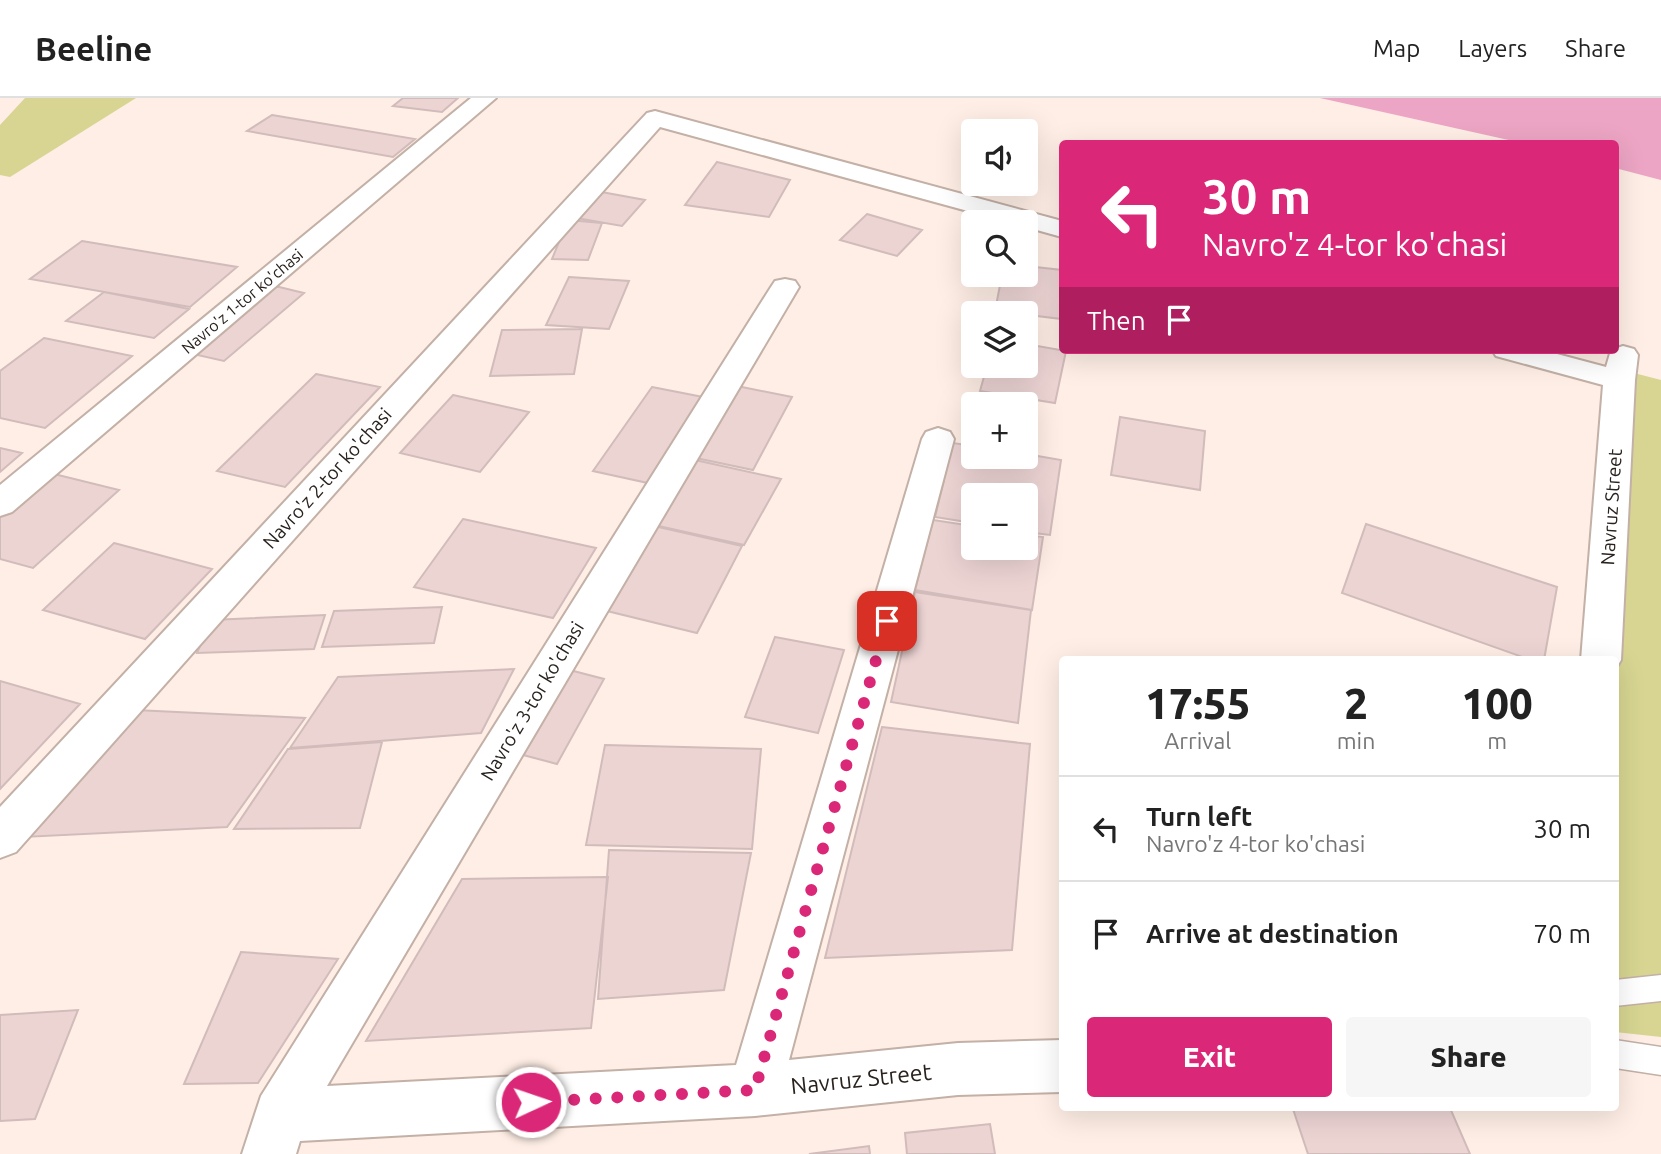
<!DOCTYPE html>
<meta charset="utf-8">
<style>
:root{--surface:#fff;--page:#f6f6f6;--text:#222;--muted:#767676;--line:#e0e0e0;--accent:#db2777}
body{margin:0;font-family:Ubuntu,sans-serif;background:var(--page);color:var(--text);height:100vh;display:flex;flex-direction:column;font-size:26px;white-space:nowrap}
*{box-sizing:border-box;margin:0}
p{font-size:23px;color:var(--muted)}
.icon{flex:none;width:38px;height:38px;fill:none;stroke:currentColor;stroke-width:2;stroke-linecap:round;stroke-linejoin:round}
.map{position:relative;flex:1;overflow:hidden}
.panel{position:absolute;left:1059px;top:558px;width:560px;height:455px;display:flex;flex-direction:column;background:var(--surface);border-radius:7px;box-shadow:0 7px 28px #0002}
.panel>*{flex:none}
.hud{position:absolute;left:1059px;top:42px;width:560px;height:214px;border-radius:7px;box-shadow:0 7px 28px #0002;background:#db2777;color:#fff;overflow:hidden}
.controls{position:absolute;left:961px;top:21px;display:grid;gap:14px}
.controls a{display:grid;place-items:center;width:77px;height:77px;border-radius:7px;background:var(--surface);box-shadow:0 7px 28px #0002;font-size:35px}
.pin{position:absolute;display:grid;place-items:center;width:60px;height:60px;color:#fff;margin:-30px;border-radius:14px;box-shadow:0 4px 10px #0006}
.me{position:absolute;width:77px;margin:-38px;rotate:87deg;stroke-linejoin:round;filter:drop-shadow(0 0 5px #0008)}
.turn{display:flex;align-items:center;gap:24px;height:147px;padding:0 28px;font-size:32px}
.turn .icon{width:91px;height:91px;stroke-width:2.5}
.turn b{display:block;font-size:49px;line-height:60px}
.then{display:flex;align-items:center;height:66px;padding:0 28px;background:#0003;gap:14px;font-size:26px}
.eta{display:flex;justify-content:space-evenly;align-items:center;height:119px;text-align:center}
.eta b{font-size:42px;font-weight:800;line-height:49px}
.action{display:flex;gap:14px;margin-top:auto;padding:14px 28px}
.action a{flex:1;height:80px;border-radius:7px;background:var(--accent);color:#fff;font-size:28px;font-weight:800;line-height:80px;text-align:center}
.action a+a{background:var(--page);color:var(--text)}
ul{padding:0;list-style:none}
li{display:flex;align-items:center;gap:21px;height:105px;padding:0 28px;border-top:2px solid var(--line)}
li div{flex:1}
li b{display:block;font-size:26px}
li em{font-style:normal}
header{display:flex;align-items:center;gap:42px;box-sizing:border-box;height:98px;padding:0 35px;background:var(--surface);border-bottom:2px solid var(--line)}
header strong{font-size:33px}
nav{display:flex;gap:38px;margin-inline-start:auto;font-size:24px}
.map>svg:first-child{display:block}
.green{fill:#d7d591}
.water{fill:#eca5c4}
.building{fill:#ecd4d3;stroke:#d2bbbb;stroke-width:2}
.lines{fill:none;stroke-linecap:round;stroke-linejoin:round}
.lane-casing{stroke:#c3b0a6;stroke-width:3}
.street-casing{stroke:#c3b0a6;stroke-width:4}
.lane{fill:#fff;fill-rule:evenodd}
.street{fill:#fff;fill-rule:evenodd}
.route{stroke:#db2777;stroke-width:12;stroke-dasharray:0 21.6}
.labels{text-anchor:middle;stroke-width:5;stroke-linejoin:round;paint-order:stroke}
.far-street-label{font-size:16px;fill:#29221e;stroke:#fff}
.street-label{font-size:19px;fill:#29221e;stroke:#fff}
.near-street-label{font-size:23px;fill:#29221e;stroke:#fff}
</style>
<header>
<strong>Beeline</strong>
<nav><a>Map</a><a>Layers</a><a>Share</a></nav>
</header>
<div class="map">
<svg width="1661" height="1056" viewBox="0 0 1661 1056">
<rect width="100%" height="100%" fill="#feeee5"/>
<path class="green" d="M25 0H136L10 79 0 77V27Z
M1630 274 1661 282V939L1615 934V585L1622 520Z"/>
<path class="water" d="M1320 0H1661V82L1615 70V46L1522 45Z"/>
<path class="building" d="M403 0H458L442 14 393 8Z
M272 17 415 41 393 59 247 33Z
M717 64 790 82 769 119 685 107Z
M596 93 645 102 622 128 571 119Z
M867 116 922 132 897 158 840 142Z
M568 122 602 125 588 162 552 161Z
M82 143 237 169 190 209 30 181Z
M1026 168 1062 172V221L995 213 1002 177H1026Z
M569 179 629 183 609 231 546 227Z
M275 188 304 195 224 263 193 256Z
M104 194 189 211 154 240 66 223Z
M582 231 574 276 490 278 502 232Z
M44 240 132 258 45 330 0 320V273Z
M1026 246 1066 253 1055 305 980 293 987 268H1026Z
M316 276 380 289 285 389 217 373Z
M737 288 792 299 753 372 696 360Z
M652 289 703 299 648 385 593 373Z
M453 297 529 314 480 374 400 355Z
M1120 319 1205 333 1200 392 1111 377Z
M953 345 973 348V359H1026V356L1061 362 1050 437 1026 434V397H973V425L935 419Z
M0 350 22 355 0 374Z
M695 362 781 381 744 447 654 427Z
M50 375 119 392 33 470 0 461V417Z
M463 421 596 450 553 520 414 489Z
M933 422 973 428V450H1026V437L1043 439 1032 512 915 492Z
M1366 426 1557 489 1544 562H1531L1342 495Z
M654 428 742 448 697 535 603 512Z
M114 445 212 471 145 541 43 512Z
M915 494 1031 512 1018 625 891 604Z
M442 509 434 545 322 549 334 513Z
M325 517 314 551 197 555 211 522Z
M775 539 844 552 818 635 745 619Z
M562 570 604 581 557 666 512 654Z
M514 571 481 635 290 650 338 579Z
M0 583 80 606 0 691Z
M135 612 305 620 227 729 24 739Z
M882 629 1030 646 1012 852 825 860Z
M382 644 360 730 234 731 288 651Z
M605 647 761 651 752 751 586 747Z
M609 752 751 755 724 892 598 901Z
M608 779 591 930 366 943 462 781Z
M241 854 338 861 258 985 184 986Z
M78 912 35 1021 0 1023V917Z
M1310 1010H1450L1470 1056H1308L1293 1011Z
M990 1026 995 1056H907L905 1035Z
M869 1048 870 1056H809Z"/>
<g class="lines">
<defs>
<path id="lane" d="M1661 877V903L1615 908V882Z
M1615 942 1661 949V977L1615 970Z"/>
<path id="street" d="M471 0H496L12 414 0 418V387Z
M655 13 1062 123V139L1026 129V124H1008L660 29 16 754 0 760V709L647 15Z
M785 181 795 183 799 189 327 988 736 967 922 341 926 334 938 330 950 334 954 341 789 962 958 945 1062 942V994L958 997 755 1018 300 1043 296 1056H242L261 998 771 189 775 183Z
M1623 248 1634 251 1638 257 1635 282 1621 562 1615 572V562H1581L1603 287 1496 258 1492 252H1542L1606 269 1611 252Z"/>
</defs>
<use href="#lane" class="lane-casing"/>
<use href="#street" class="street-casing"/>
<use href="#lane" class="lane"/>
<use href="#street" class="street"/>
</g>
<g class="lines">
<path class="route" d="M531 1004 755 992 887 523"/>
</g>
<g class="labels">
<g class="far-street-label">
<text transform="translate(242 203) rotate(-40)" y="6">Navro'z 1-tor ko'chasi</text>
</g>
<g class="street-label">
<text transform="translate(327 380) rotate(-48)" y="7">Navro'z 2-tor ko'chasi</text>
<text transform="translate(1611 409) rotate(-86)" y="7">Navruz Street</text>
<text transform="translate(532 603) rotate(-59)" y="7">Navro'z 3-tor ko'chasi</text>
</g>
<g class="near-street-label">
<text transform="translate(861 981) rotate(-6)" y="8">Navruz Street</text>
</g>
</g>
</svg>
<div class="controls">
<a><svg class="icon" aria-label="sound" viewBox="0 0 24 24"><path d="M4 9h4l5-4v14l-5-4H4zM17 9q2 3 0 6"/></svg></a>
<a><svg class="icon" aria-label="search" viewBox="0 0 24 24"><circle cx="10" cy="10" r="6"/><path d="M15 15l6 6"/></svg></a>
<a><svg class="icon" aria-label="layers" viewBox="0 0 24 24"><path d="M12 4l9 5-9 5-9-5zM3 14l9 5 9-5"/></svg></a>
<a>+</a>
<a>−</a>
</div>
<div class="pin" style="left:887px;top:523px;background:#d93025"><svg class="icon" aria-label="arrive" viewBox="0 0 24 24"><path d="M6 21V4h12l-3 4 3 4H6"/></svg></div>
<svg class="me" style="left:531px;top:1004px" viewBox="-20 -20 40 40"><circle r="17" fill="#db2777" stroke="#fff" stroke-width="3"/><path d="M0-11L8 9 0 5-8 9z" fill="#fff"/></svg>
<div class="hud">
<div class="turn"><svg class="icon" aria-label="left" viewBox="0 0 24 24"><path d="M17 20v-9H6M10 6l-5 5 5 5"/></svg><div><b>30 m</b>Navro'z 4-tor ko'chasi</div></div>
<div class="then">Then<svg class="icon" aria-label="arrive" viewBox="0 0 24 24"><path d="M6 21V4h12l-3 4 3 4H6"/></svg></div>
</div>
<section class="panel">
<div class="eta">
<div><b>17:55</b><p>Arrival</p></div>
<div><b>2</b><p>min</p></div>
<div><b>100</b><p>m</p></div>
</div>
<ul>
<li><svg class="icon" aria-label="left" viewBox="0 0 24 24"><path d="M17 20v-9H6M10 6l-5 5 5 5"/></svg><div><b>Turn left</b><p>Navro'z 4-tor ko'chasi</p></div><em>30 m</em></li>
<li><svg class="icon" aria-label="arrive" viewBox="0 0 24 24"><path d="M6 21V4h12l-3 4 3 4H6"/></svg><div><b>Arrive at destination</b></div><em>70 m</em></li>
</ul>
<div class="action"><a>Exit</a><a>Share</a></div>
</section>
</div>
